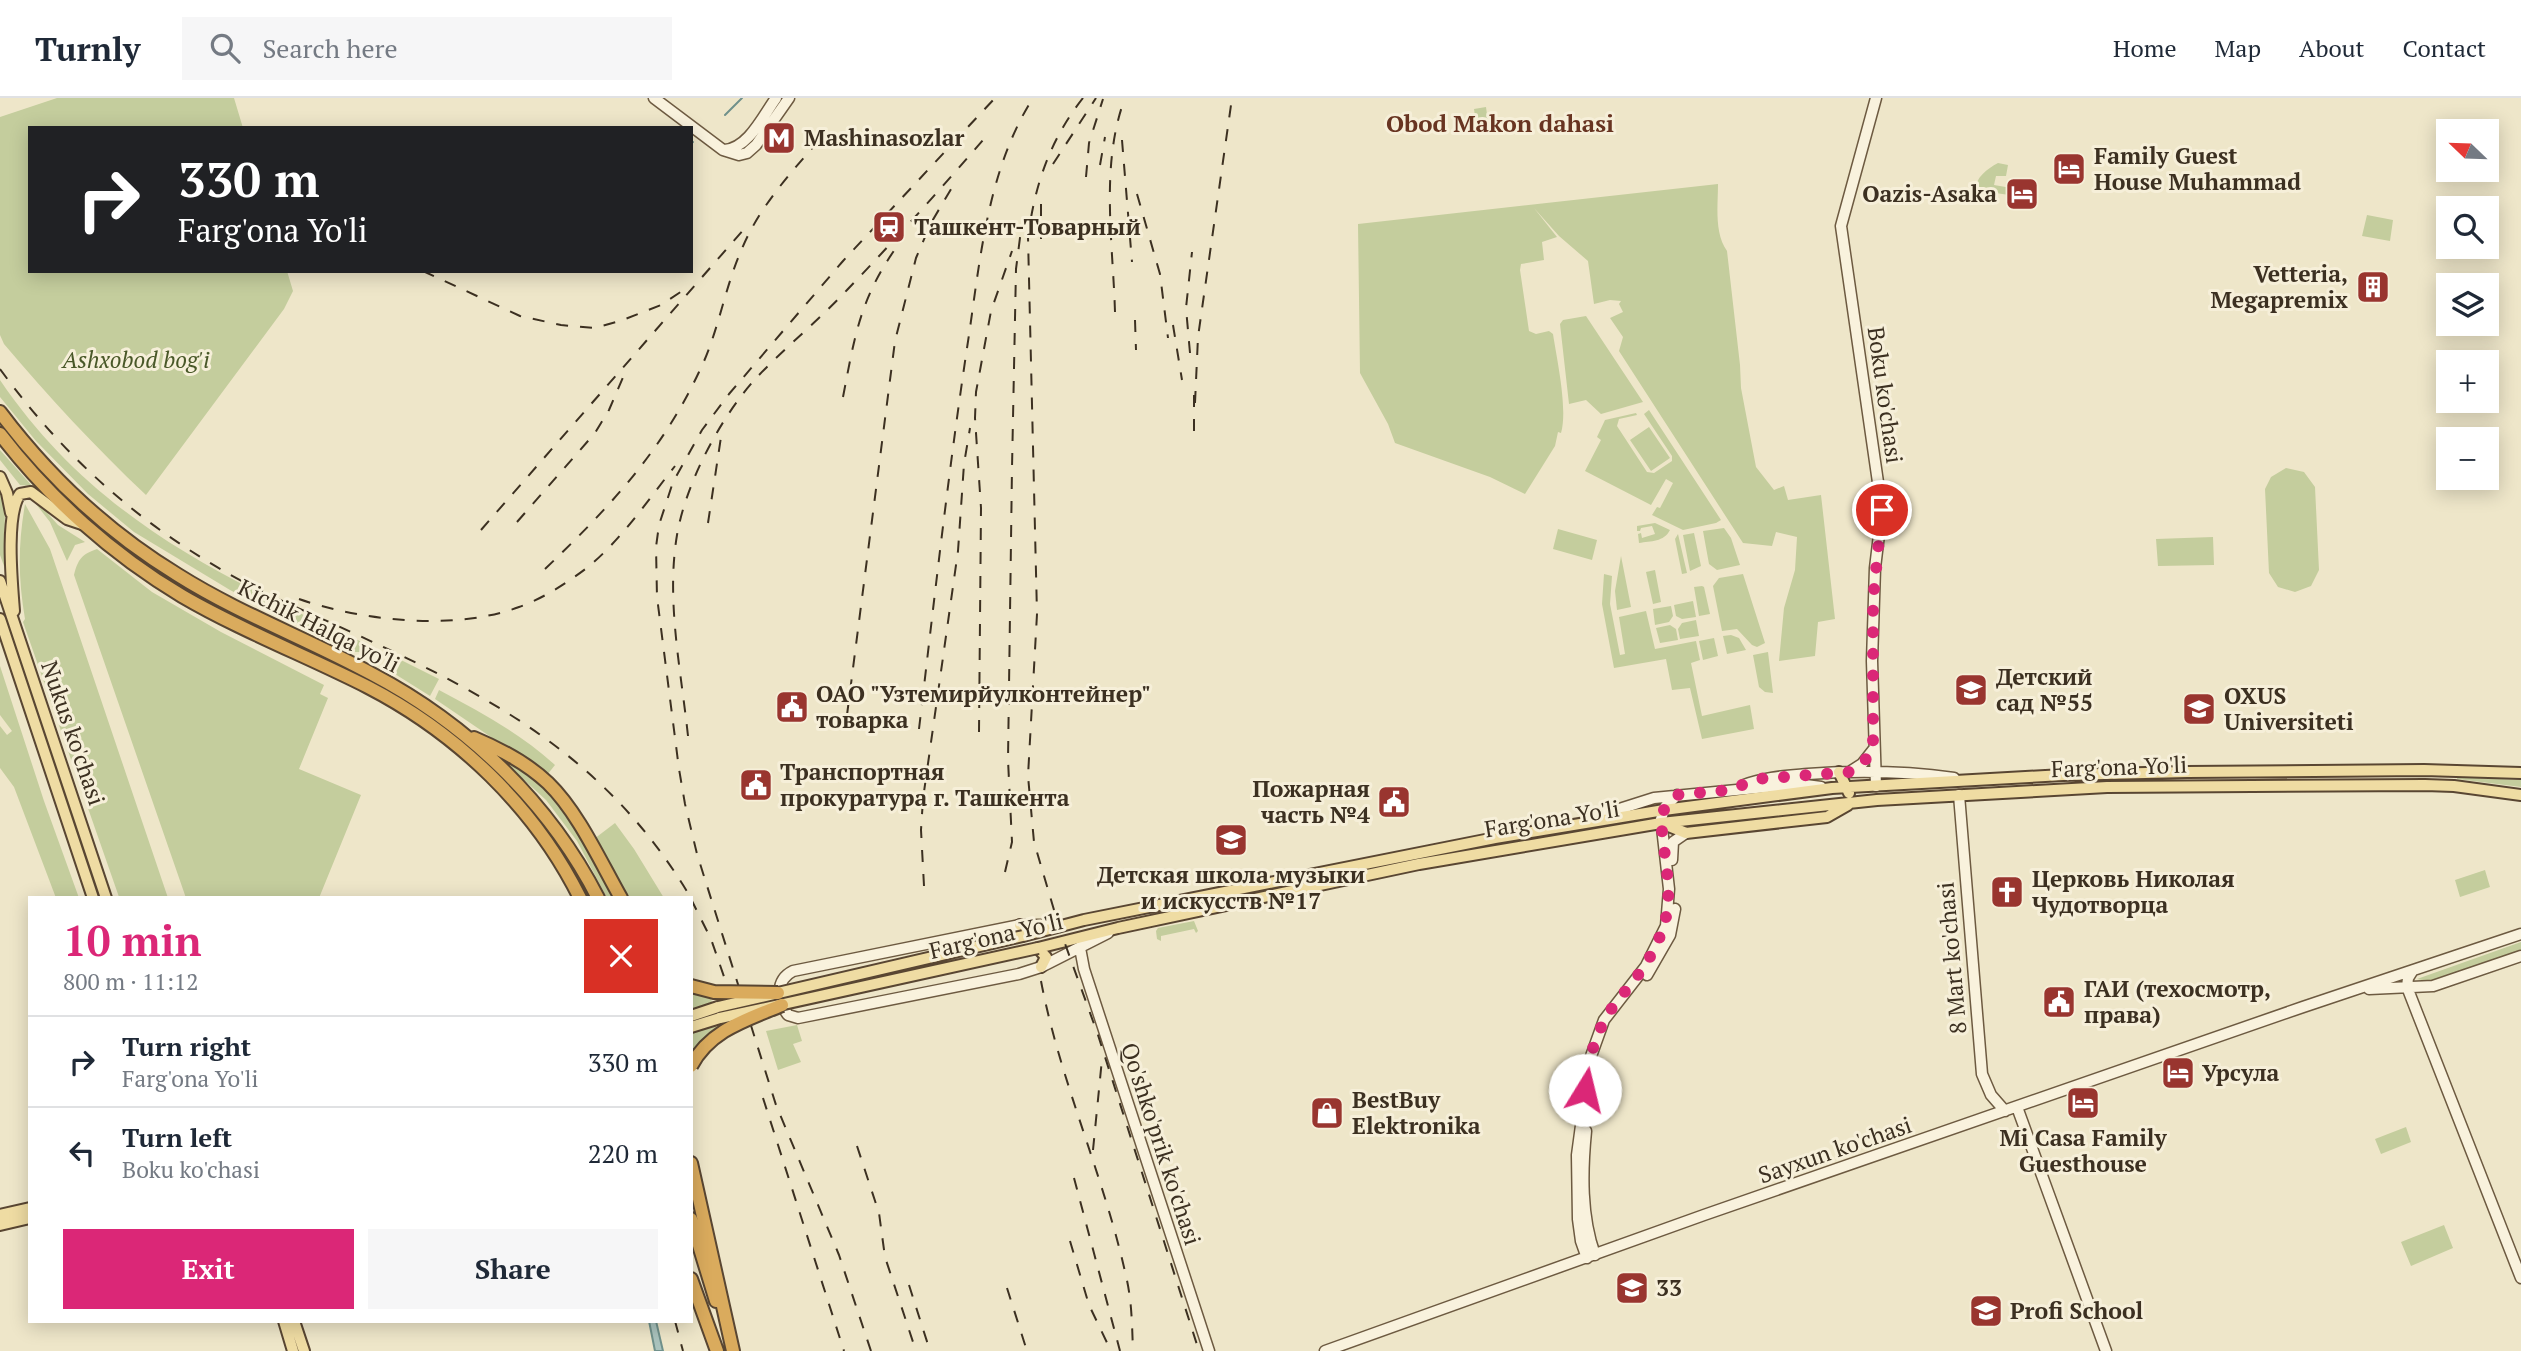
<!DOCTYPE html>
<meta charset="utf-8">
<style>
:root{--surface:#fff;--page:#f6f6f7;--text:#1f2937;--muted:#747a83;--line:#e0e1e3;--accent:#db2777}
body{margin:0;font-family:"PT Serif",serif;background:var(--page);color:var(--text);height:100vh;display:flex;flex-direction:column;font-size:26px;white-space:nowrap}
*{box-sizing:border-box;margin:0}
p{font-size:23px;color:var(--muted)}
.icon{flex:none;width:38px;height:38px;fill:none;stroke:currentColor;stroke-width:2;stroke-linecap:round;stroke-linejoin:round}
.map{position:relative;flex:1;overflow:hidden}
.side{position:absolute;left:28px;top:798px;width:665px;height:427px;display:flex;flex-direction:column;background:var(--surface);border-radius:0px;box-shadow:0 4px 18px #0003}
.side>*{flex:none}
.banner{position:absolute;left:28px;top:28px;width:665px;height:147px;border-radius:0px;box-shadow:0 4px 18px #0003;background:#202124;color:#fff;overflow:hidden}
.needle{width:46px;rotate:293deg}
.controls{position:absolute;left:2436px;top:21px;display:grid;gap:14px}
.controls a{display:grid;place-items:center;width:63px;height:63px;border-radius:0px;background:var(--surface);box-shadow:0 4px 18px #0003;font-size:35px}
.pin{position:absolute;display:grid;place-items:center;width:60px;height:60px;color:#fff;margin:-30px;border:4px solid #fff;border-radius:50%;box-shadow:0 2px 7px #0007}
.me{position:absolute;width:77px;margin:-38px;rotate:9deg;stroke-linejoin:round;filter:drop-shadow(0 0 5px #0008)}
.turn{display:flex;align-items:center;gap:24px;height:147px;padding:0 35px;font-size:32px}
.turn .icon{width:91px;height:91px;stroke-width:2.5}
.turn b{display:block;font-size:49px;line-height:60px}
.round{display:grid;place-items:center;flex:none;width:74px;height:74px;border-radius:0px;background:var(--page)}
.headline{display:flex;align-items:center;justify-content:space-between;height:119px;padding:0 35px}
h1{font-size:42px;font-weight:600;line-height:52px;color:var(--accent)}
.action{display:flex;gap:14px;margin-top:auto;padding:14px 35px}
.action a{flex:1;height:80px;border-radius:0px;background:var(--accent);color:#fff;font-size:28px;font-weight:600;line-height:80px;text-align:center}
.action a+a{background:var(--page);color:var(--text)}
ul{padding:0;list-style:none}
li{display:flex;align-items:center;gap:21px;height:91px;padding:0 35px;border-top:2px solid var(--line)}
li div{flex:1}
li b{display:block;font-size:26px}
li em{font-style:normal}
header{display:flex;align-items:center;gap:42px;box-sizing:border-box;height:98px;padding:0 35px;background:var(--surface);border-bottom:2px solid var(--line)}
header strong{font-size:33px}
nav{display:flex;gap:38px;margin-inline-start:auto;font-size:24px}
.search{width:490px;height:63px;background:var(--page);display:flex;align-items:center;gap:18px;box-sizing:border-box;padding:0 24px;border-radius:0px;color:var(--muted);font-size:26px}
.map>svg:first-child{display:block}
.green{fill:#c4cd9d}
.water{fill:#aac3bd;stroke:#70918b;stroke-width:2}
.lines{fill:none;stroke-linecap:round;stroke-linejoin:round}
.stream{stroke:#70918b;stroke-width:2}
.secondary-casing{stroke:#6d5a41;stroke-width:13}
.primary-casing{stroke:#594632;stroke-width:14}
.highway-casing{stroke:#594632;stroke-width:16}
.secondary{stroke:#f9f2dd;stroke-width:10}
.primary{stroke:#efdca3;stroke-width:10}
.highway{stroke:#daab5d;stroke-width:12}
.rail{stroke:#3c3021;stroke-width:2;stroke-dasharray:12 12;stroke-linecap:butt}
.primary-bridge-casing{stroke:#594632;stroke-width:14;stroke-linecap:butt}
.highway-bridge-casing{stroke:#594632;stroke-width:16;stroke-linecap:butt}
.primary-bridge{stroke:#efdca3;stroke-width:10}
.highway-bridge{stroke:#daab5d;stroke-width:12}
.route{stroke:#db2777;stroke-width:12;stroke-dasharray:0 21.6}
.labels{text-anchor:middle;stroke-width:6;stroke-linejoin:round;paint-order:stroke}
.poi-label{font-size:23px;font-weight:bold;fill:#3c3021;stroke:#f6efd9;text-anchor:start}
.park-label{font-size:23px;font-style:italic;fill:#495828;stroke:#f6efd9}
.street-label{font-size:23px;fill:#3c3021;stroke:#f6efd9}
.neighbourhood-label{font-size:24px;font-weight:bold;fill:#683421;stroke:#f6efd9}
</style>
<header>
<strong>Turnly</strong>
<div class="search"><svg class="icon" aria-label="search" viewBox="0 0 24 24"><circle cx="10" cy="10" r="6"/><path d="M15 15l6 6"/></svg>Search here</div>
<nav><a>Home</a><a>Map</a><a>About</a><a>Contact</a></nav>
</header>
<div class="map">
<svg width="2521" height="1253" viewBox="0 0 2521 1253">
<rect width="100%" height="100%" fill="#eee6c9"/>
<path class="green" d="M57 0H234L243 30H30V173H287L293 193 284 211 146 397C95 349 49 299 4 246L0 237V19Z
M1486 9 1489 32 1477 33 1474 11Z
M1998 65 2008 67 2006 78H1996L1994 87 2023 92V99L1975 92C1976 79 1987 71 1998 65Z
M1718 86C1718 107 1714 135 1727 153L1740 267 1741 290 1756 369 1774 392 1784 388 1788 402 1821 397 1835 521 1818 524 1815 558 1779 563 1784 510 1795 472 1797 439 1776 434 1772 448 1743 445 1619 253 1623 239 1610 220 1623 214 1619 206 1621 203 1610 202 1594 206 1588 163 1559 138 1534 110 1557 139 1542 144 1544 162 1521 166 1520 172 1529 233 1536 236 1549 233 1553 236C1557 262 1568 311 1561 335L1558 334 1555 348 1525 396 1490 379 1395 345 1388 326 1360 275 1358 126Z
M2367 117 2393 122 2390 143 2362 138Z
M1586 218 1643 304 1601 316 1586 302 1569 306 1560 226 1563 222Z
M0 282C95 422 225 481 373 549L361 554H352L230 492 134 434 88 396 36 343 0 299Z
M1649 312 1721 422 1716 425 1683 432 1652 417 1657 409 1660 410 1673 385 1666 381 1651 407 1585 373 1601 342 1597 339 1605 322 1636 315 1637 317 1619 321 1617 328 1647 374 1654 375 1672 363V358L1644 316Z
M1649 329 1670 360 1651 373 1630 342Z
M0 352 32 388 20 387 0 362Z
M2286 370 2304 374 2315 389 2319 472 2311 488 2295 494 2278 489 2269 475 2265 391 2271 379Z
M0 388 5 409 4 468 0 457Z
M34 400 58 427 85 444 75 447 67 463 50 424 32 401Z
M25 406 50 451 168 800 119 799 23 524 25 521C18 480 18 447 25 406Z
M1655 425 1670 432C1664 444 1651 443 1639 445L1638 436 1641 435 1642 440 1655 436 1652 428 1641 430 1640 433H1637V428Z
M1724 430 1731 440 1740 467 1717 472 1709 466 1703 433Z
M1558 431 1597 442 1592 462 1553 451Z
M1694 435 1701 468 1690 473 1683 437Z
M1678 436 1687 475 1682 476 1675 441Z
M2213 439 2214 467 2158 468 2156 441Z
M97 451 152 494 221 534 324 587 320 596 328 600 299 671 361 697 319 800H186L74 477C78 461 82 456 97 451Z
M1621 458 1631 509 1617 512 1615 493Z
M1655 472 1661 504 1653 506 1646 474Z
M1604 476 1612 478 1610 506 1620 557 1625 556 1619 519 1646 513 1655 551 1696 543 1700 562 1691 565 1702 618 1750 607 1754 631 1702 641 1690 590 1672 592 1666 561 1614 570 1602 506Z
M1743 476 1765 545 1757 549 1752 547 1737 531 1722 533 1713 488 1719 480Z
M1702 488 1704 489 1710 516 1699 518 1694 489Z
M1693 503 1696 519 1682 521 1676 518 1674 507Z
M1671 508 1673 518 1669 524 1655 527 1653 511Z
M1696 522 1699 538 1680 541 1678 531 1682 525Z
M1670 527 1676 531 1678 542 1660 545 1656 530Z
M1731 537 1739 540 1746 552 1727 556 1723 538Z
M1714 540 1718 558 1703 562 1699 543Z
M1768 554 1773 595 1765 594 1759 589 1753 557Z
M387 555 439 581 430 598 387 571 386 567 389 566 385 557Z
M0 568 44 703 79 800H56L14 689 0 670V628L7 637 12 633 0 617Z
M439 592C480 614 520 635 555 667L547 677 435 601Z
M501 656 537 681 558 701 615 800H607L577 743 546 702 498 658Z
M2457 679 2521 682V689L2457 681Z
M615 725 634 751 664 800H628L594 741Z
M2485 772 2490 789 2460 799 2455 782Z
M1194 823 1198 833 1196 835 1194 831 1161 838V843L1157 841 1156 833 1158 830Z
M2521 844V853L2433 884 2417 881Z
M691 894 711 900 717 930 691 955Z
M797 927 802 943 793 946 801 964 778 972 766 933Z
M2406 1029 2411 1044 2381 1056 2375 1041Z
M2444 1127 2453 1150 2411 1168 2401 1144Z"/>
<path class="water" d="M649 1223H656L663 1253H655Z"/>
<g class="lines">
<path class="stream" d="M725 17 742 0
M691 45 693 44"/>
<defs>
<path id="secondary" d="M654 0 723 52 739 57 747 55 756 47 789 0
M724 52C748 51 763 18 776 0
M1851 673 1862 666 1873 652
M1744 687C1764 679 1786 678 1808 676 1857 672 1905 673 1954 680
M1876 688 1872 563 1875 470 1882 412 1841 128 1876 0
M1959 697 1982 976 1991 997 2005 1013
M1588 721 1654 700 1798 686 1821 689
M1672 762 1673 744 1686 735
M1054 827H1020L793 873C775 882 777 903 788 917L798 920 1019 876 1041 869 1108 835
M1080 850 1084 871 1209 1253
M2413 872 2408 880 2407 889 2521 1180
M1647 877 1670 837 1675 811
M2369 891 2433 888 2521 858
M2017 1009 2106 1253
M1586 1033C1582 1074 1581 1118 1595 1157
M1587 1160 1581 1143 1578 1121 1577 1057 1590 961 1604 922 1646 868 1666 828 1669 791 1661 721 1665 709 1677 697
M1325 1253 1704 1117 2303 909 2521 836"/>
<path id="primary" d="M0 379 7 395 11 415
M0 483 106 800
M14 513C12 486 5 417 20 396L31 394 67 421 85 427
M0 521 93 800
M1839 674 1849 695
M1664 726 1686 735 1827 719 1848 707
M1020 827 1025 832 1023 838 1084 822 1495 740 1664 712 1832 690 2063 677 2187 674 2424 672 2521 675
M1038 850 1118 830 1419 766 1661 725 1877 702 2107 689 2425 687 2454 688 2521 697
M1038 850 1046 859 1041 869
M691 918 718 909
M691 929 720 920
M0 1117 30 1110
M0 1127 30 1120
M284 1223 293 1253
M294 1223 304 1253"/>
<path id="highway" d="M0 314C49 379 109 435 178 477 240 516 308 541 372 576 467 626 549 704 598 800
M0 336C49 400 113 457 182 498 242 533 307 558 368 589 457 635 535 709 580 800
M474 640C500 651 527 665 548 685 578 714 600 763 621 800
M691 1065 733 1253
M691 1121 716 1203
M691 1181 717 1253"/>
</defs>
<use href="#secondary" class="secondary-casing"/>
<use href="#primary" class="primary-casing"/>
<use href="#highway" class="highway-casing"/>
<use href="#secondary" class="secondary"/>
<use href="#primary" class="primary"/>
<use href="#highway" class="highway"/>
<path class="rail" d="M1083 0C1050 42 1035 86 1028 139L1037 516 1028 678 1034 744 1059 829 1098 937 1199 1253
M1122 42 1132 164
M1053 66 1096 0
M1100 67 1105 39
M1086 79 1089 45 1103 1
M1137 96 1160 176 1168 240
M1041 106V141
M423 173 520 218 561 227 594 230 620 223 661 207 682 193
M1115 214C1113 145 1100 66 1125 0
M1135 222 1136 252
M1173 227 1182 282
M1190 255 1186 210 1192 154
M0 271C62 356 131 419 222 472 263 496 308 514 351 534 493 599 608 660 691 800
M1194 297V339
M843 299C855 237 860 200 898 147
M1195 305 1198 239 1232 0
M517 424 595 335 609 312 627 270
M708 425 721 339
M481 432 745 130
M545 471C608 411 662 353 699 274 718 236 724 192 741 153 757 113 786 80 814 48
M299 501C362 523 455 533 519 509 544 500 567 485 588 469 622 441 648 402 675 368
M847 617 895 243 916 160 931 125 957 81
M919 631C934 504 948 377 967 250 980 166 986 74 1033 0
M979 634 981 410 975 320 976 294 991 213 1012 153
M688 638C681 572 666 503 677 437 686 384 722 316 759 277 787 248 819 222 847 192 893 144 939 93 983 42
M1005 774 1012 744 1008 662 1012 370 1016 171 1021 132
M924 788 921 732 923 701 958 453 964 366 970 330
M691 801 711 841 730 896
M1041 883C1060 983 1104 1078 1126 1178 1132 1203 1132 1228 1133 1253
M763 1000 844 1253
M857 1048 879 1115 885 1159 916 1253
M1093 1052 1102 961
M1074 1080 1120 1253
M1070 1143 1089 1207 1111 1253
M909 1187 930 1253
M1007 1190 1027 1253
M675 1223 683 1253
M871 1253 839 1157 776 1007 697 756 685 706 679 671 657 499 656 449 659 427 673 384 702 332 729 296 843 163 995 0"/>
<defs>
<path id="primary-bridge" d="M718 909 1023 838
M720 920 1038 850"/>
<path id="highway-bridge" d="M691 888 714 894 778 895
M691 968C710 932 746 922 782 907"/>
</defs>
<use href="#primary-bridge" class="primary-bridge-casing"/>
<use href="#highway-bridge" class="highway-bridge-casing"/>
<use href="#primary-bridge" class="primary-bridge"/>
<use href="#highway-bridge" class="highway-bridge"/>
</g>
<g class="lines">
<path class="route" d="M1585 992 1591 956 1599 933 1612 910 1646 867 1665 828 1669 791 1661 725 1664 712 1670 703 1677 697 1730 692 1757 681 1849 674 1862 666 1873 652V502L1882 412"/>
</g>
<defs>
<symbol id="metro-square" viewBox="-11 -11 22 22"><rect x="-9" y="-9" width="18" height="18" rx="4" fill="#99352f" stroke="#f6efd9"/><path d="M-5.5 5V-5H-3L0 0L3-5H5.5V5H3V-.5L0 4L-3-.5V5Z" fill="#fff"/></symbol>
<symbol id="hotel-square" viewBox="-11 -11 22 22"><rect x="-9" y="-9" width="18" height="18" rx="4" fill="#99352f" stroke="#f6efd9"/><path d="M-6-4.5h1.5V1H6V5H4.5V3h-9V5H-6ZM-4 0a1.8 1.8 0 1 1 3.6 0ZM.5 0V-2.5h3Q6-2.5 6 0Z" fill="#fff"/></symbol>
<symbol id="station-square" viewBox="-11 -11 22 22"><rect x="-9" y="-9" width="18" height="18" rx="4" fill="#99352f" stroke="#f6efd9"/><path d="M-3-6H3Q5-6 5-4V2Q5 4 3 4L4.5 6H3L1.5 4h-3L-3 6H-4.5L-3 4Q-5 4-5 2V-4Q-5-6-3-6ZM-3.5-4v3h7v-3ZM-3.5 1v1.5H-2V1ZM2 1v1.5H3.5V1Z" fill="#fff"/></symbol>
<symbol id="building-square" viewBox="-11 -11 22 22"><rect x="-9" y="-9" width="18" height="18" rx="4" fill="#99352f" stroke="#f6efd9"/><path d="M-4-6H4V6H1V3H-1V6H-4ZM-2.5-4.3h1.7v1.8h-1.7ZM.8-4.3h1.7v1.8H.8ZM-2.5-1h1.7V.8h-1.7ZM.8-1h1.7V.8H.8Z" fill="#fff"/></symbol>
<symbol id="school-square" viewBox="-11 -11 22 22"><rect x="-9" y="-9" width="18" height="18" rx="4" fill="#99352f" stroke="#f6efd9"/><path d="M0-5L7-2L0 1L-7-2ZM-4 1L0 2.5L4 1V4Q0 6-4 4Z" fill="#fff"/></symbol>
<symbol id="civic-square" viewBox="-11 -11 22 22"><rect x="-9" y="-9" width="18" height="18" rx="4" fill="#99352f" stroke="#f6efd9"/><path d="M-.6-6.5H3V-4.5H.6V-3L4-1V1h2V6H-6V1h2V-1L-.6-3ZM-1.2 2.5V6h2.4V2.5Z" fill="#fff"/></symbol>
<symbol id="university-square" viewBox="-11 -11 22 22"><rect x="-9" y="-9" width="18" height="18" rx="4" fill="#99352f" stroke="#f6efd9"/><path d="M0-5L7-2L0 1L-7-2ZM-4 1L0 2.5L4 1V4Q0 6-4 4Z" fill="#fff"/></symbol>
<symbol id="church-square" viewBox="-11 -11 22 22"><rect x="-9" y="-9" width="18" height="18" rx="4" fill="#99352f" stroke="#f6efd9"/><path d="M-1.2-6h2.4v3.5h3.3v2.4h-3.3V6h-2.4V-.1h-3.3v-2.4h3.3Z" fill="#fff"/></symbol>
<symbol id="shop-square" viewBox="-11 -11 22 22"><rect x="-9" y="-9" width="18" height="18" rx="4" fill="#99352f" stroke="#f6efd9"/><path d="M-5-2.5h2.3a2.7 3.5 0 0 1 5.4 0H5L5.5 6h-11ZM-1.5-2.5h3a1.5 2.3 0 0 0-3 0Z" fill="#fff"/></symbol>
</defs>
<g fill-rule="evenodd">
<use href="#metro-square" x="760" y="21" width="38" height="38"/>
<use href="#hotel-square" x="2050" y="52" width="38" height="38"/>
<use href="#hotel-square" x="2003" y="77" width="38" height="38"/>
<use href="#station-square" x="870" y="110" width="38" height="38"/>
<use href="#building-square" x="2354" y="170" width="38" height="38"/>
<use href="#school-square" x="1952" y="573" width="38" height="38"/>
<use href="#civic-square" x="773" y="590" width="38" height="38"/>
<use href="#university-square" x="2180" y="592" width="38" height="38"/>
<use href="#civic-square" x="737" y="668" width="38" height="38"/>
<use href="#civic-square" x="1375" y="685" width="38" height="38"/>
<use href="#school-square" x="1212" y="723" width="38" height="38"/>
<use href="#church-square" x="1988" y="775" width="38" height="38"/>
<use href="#civic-square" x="2040" y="885" width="38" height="38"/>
<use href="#hotel-square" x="2159" y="956" width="38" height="38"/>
<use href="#hotel-square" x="2064" y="986" width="38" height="38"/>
<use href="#shop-square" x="1308" y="996" width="38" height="38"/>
<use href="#school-square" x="1613" y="1171" width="38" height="38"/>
<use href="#school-square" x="1967" y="1194" width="38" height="38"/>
</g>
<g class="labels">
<g class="poi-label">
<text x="804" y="48">Mashinasozlar</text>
<text x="2094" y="66">Family Guest<tspan x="2094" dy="26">House Muhammad</tspan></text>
<text x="1997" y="104" text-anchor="end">Oazis-Asaka</text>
<text x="914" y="137">Ташкент-Товарный</text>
<text x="2348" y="184" text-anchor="end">Vetteria,<tspan x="2348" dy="26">Megapremix</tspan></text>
<text x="1996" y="587">Детский<tspan x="1996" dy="26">сад №55</tspan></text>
<text x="816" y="604">ОАО "Узтемирйулконтейнер"<tspan x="816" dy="26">товарка</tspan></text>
<text x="2224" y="606">OXUS<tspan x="2224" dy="26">Universiteti</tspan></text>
<text x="780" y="682">Транспортная<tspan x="780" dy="26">прокуратура г. Ташкента</tspan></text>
<text x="1370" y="699" text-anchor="end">Пожарная<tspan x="1370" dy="26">часть №4</tspan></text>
<text x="1231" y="785" text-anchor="middle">Детская школа музыки<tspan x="1231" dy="26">и искусств №17</tspan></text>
<text x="2032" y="789">Церковь Николая<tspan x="2032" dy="26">Чудотворца</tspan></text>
<text x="2084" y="899">ГАИ (техосмотр,<tspan x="2084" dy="26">права)</tspan></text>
<text x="2202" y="983">Урсула</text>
<text x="1352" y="1010">BestBuy<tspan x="1352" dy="26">Elektronika</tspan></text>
<text x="2083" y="1048" text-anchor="middle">Mi Casa Family<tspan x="2083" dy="26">Guesthouse</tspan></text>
<text x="1656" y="1198">33</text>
<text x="2010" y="1221">Profi School</text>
</g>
<g class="park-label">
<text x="136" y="270">Ashxobod bog'i</text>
</g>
<g class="street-label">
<text transform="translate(1885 297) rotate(82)" y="8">Boku ko'chasi</text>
<text transform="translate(319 528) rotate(27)" y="8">Kichik Halqa yo'li</text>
<text transform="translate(73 635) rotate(71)" y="8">Nukus ko'chasi</text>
<text transform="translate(2119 669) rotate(-2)" y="8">Farg'ona Yo'li</text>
<text transform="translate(1552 721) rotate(-9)" y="8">Farg'ona Yo'li</text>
<text transform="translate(996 838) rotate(-13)" y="8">Farg'ona Yo'li</text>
<text transform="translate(1952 860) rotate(-95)" y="8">8 Mart ko'chasi</text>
<text transform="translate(1161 1046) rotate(72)" y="8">Qo'shko'prik ko'chasi</text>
<text transform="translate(1835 1052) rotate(-19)" y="8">Sayxun ko'chasi</text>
</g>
<g class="neighbourhood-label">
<text x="1500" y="34">Obod Makon dahasi</text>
</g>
</g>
</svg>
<div class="controls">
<a><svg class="needle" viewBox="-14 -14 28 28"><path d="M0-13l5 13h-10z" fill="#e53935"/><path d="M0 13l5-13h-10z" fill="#747a83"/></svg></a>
<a><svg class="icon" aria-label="search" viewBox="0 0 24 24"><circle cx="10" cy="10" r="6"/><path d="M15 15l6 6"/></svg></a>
<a><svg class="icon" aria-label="layers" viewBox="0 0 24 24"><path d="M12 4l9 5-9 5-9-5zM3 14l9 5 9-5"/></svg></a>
<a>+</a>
<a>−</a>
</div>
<div class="pin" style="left:1882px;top:412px;background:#d93025"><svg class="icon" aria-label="arrive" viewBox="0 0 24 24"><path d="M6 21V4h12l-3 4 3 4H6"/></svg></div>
<svg class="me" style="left:1585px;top:992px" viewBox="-20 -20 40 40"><circle r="19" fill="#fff"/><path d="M0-13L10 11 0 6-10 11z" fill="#db2777"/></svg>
<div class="banner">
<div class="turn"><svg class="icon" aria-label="right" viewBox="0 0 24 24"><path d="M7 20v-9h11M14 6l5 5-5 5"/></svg><div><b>330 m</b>Farg'ona Yo'li</div></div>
</div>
<section class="side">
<div class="headline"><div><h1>10 min</h1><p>800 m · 11:12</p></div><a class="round" style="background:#d93025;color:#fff"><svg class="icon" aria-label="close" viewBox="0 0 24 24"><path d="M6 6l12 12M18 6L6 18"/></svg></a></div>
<ul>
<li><svg class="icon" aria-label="right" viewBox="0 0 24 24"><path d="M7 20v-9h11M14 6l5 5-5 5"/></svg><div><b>Turn right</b><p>Farg'ona Yo'li</p></div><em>330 m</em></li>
<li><svg class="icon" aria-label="left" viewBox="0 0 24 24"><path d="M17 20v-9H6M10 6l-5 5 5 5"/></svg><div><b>Turn left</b><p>Boku ko'chasi</p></div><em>220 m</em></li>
</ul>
<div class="action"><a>Exit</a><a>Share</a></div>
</section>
</div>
